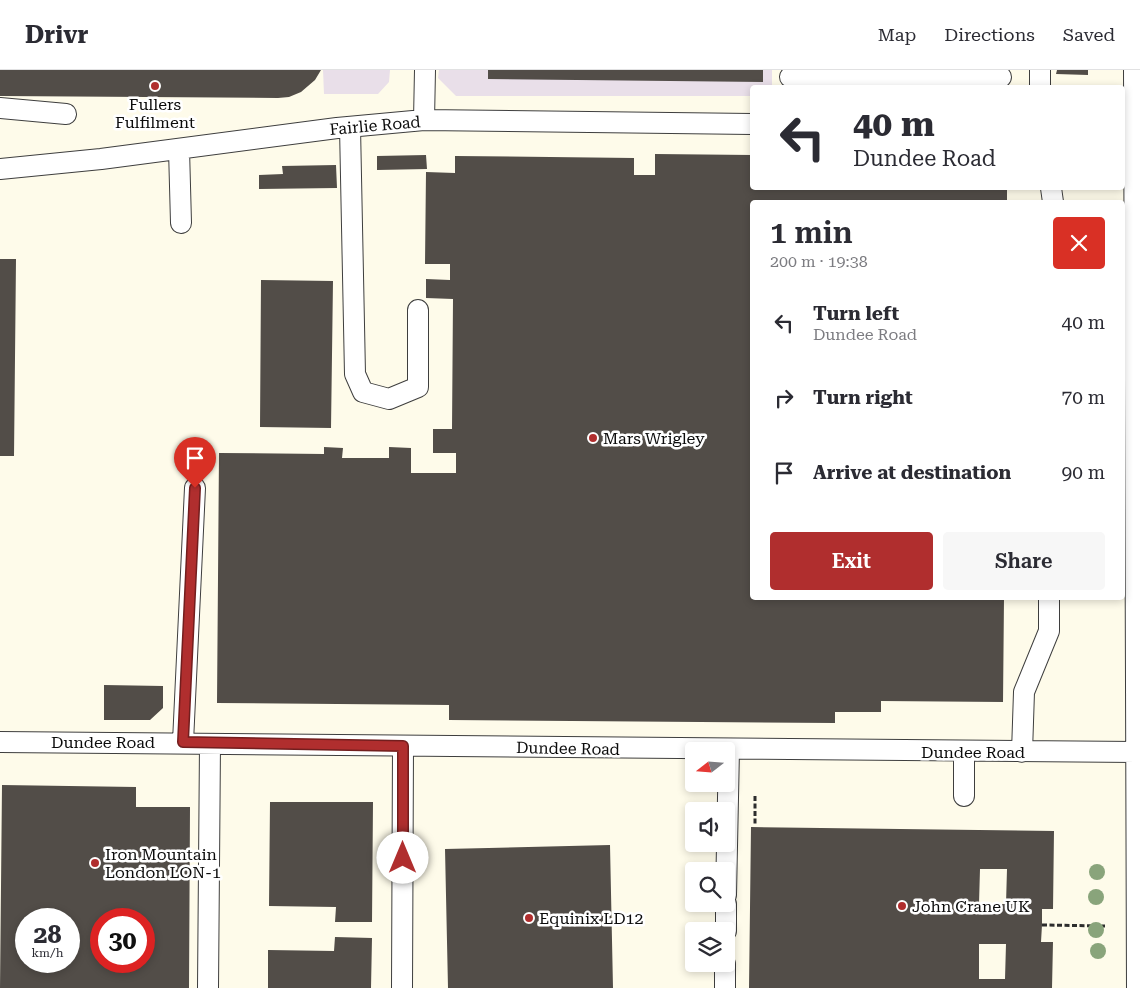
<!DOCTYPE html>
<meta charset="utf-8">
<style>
:root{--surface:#fff;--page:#f7f7f7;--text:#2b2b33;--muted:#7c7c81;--line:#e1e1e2;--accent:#b02e2e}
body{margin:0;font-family:"Roboto Serif",serif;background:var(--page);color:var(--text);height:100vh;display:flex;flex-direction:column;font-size:19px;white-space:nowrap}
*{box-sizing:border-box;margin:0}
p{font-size:16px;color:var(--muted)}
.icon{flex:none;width:28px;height:28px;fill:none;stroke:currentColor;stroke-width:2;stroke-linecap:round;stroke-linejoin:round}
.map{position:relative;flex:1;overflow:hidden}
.panel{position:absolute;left:750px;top:130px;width:375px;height:400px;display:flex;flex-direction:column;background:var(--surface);border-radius:5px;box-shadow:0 2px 8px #0003}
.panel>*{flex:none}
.guide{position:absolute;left:750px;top:15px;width:375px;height:105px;border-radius:5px;box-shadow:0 2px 8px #0003;background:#fff;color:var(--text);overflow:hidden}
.needle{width:32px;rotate:253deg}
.fabs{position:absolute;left:685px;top:672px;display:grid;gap:10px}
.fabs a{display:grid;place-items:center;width:50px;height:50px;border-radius:5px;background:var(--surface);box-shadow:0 2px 8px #0003;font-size:25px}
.speed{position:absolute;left:15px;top:838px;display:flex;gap:10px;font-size:25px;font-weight:700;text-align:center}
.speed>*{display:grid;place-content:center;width:65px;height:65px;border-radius:50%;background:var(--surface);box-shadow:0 2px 8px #0003;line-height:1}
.speed small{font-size:12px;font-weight:400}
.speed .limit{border:8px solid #d22;background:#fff;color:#111}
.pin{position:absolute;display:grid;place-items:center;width:42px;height:42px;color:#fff;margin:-51px -21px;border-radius:50% 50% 50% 0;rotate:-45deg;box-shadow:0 0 5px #0007}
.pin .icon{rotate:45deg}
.me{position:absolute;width:55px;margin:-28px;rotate:0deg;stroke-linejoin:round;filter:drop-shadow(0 0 4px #0008)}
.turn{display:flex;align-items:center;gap:18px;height:105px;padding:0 20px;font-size:22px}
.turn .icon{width:65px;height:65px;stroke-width:2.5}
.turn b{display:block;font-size:35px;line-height:42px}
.round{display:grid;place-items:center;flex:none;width:52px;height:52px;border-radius:5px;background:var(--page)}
.summary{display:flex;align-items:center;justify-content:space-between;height:85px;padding:0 20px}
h1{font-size:30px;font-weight:600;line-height:38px}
.primary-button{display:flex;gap:10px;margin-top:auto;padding:10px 20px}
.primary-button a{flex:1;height:58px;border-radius:5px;background:var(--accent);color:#fff;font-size:20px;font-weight:600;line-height:58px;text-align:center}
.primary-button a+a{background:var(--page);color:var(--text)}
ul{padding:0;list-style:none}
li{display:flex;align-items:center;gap:15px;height:75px;padding:0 20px}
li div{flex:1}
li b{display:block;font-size:19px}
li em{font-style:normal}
header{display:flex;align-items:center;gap:30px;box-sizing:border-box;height:70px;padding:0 25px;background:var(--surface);border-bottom:1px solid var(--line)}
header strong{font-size:24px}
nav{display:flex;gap:28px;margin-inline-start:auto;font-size:18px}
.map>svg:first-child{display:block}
.industrial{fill:#e9dfe9}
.building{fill:#524d48;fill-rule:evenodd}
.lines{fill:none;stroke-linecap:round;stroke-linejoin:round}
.minor-casing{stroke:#3e3e3e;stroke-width:22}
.path{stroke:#2d2d2d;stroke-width:3;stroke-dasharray:5 2.5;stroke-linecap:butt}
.minor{stroke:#fff;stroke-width:20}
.tree{fill:#89a47b}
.route-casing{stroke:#721e1e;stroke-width:12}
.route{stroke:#b02e2e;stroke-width:9}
.poi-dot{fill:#b02e2e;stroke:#fff;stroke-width:2}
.labels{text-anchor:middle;stroke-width:5;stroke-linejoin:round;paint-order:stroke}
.poi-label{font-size:16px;fill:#0b0b0b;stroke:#fff;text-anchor:start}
.street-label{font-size:16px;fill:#0b0b0b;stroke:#fff}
</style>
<header>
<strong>Drivr</strong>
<nav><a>Map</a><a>Directions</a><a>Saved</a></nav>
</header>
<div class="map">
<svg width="1140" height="918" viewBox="0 0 1140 918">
<rect width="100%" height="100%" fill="#fefbea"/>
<path class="industrial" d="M323 0H390L389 12 378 24H324Z
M439 0H772V17L752 18V26H456L438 8Z"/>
<path class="building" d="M0 0H321L315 10 301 22 289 27 278 28 0 26Z
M488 0H763V12L488 9Z
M1057 0H1088V5L1056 4Z
M655 84 752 85V118H1007V132H752V528H1004L1003 632 881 631V642H835V653L449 650V635L217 633 219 383 324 384V377L343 378 342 388H389V377L411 378V403H456V383H433V359H452L453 229 426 228V209L450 210V194H425L426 102 455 103V86L634 88V105H655Z
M426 85 427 99 377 100V86Z
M336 95 337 118 259 119V105L283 104 282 96Z
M0 189H16L14 386H0Z
M261 210 333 211 331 358 260 357Z
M104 615 163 616V638L150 650H104Z
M2 715 136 717V737H190L189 918H0ZM26 849H69V891H26ZM101 849H144V891H101Z
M270 732H373L372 852H335L336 837 269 836Z
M751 757 1054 761 1053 839H1042V855L1041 872H1053L1052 918H749ZM980 799H1007L1006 834H979ZM979 874H1006L1005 909H979Z
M610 775 613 918H448L445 779Z
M335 867 372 868 371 918H268V880L334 881Z"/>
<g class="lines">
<defs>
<path id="minor" d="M1134 0 1137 918
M790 7 838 9
M837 18 838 9 844 5 1001 7
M1040 18V0
M0 38 66 44
M424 50 425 0
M350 57 355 304 363 322 389 329 418 317V240
M179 79 181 153
M0 99 101 89 337 58 424 50 752 54
M1051 118 1053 132
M0 672 1136 682
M183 672 195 418
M1022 682 1024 622 1049 561V528
M964 726V682
M726 825 729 679
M726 861V834
M208 918 210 674
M402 918 403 676
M725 918V894"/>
</defs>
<use href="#minor" class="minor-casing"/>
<path class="path" d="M755 726V754
M1042 855 1105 856"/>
<use href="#minor" class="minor"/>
</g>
<g class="tree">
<circle cx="1097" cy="802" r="8"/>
<circle cx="1096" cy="827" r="8"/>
<circle cx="1096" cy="860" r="8"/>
<circle cx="1098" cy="881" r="8"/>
</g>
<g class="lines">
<defs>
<path id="route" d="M195 418 183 672 403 676V788"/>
</defs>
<use href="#route" class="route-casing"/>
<use href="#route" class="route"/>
</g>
<g class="poi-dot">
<circle cx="155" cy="16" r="5"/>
<circle cx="593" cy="368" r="5"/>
<circle cx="95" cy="793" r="5"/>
<circle cx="902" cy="836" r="5"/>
<circle cx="529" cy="848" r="5"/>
</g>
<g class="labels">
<g class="poi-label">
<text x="155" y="40" text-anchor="middle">Fullers<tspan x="155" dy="18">Fulfilment</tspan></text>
<text x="603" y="374">Mars Wrigley</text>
<text x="105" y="790">Iron Mountain<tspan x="105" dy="18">London LON-1</tspan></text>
<text x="912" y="842">John Crane UK</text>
<text x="539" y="854">Equinix LD12</text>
</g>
<g class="street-label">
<text transform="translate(375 55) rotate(-5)" y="6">Fairlie Road</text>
<text x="103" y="678">Dundee Road</text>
<text transform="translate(568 678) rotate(1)" y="6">Dundee Road</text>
<text x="973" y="688">Dundee Road</text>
</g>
</g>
</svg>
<div class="fabs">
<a><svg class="needle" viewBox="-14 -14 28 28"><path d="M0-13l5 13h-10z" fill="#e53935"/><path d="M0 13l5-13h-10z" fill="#7c7c81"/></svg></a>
<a><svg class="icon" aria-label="sound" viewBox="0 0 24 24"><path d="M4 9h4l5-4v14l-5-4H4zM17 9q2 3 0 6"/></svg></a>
<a><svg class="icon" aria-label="search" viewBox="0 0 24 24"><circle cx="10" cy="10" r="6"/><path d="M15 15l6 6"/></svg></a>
<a><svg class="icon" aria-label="layers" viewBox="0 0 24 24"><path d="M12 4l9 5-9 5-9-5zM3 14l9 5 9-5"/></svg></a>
</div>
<div class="speed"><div>28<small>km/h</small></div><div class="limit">30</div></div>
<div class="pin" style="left:195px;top:418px;background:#d93025"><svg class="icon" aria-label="arrive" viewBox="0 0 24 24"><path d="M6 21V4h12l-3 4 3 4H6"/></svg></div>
<svg class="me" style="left:403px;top:788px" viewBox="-20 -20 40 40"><circle r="19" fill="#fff"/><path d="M0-13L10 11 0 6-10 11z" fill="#b02e2e"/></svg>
<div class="guide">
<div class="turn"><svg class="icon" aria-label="left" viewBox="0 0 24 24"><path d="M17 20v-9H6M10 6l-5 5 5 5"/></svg><div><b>40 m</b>Dundee Road</div></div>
</div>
<section class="panel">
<div class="summary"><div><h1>1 min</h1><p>200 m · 19:38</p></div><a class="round" style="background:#d93025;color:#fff"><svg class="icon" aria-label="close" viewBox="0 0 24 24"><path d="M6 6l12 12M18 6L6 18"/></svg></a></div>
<ul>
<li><svg class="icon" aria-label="left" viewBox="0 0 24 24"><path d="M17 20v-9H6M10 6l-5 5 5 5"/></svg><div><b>Turn left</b><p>Dundee Road</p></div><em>40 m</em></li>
<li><svg class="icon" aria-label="right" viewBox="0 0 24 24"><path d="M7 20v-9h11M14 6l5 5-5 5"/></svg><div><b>Turn right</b></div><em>70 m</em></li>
<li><svg class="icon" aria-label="arrive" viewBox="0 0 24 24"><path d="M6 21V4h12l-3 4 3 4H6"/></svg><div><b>Arrive at destination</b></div><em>90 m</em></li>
</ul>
<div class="primary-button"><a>Exit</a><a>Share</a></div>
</section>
</div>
